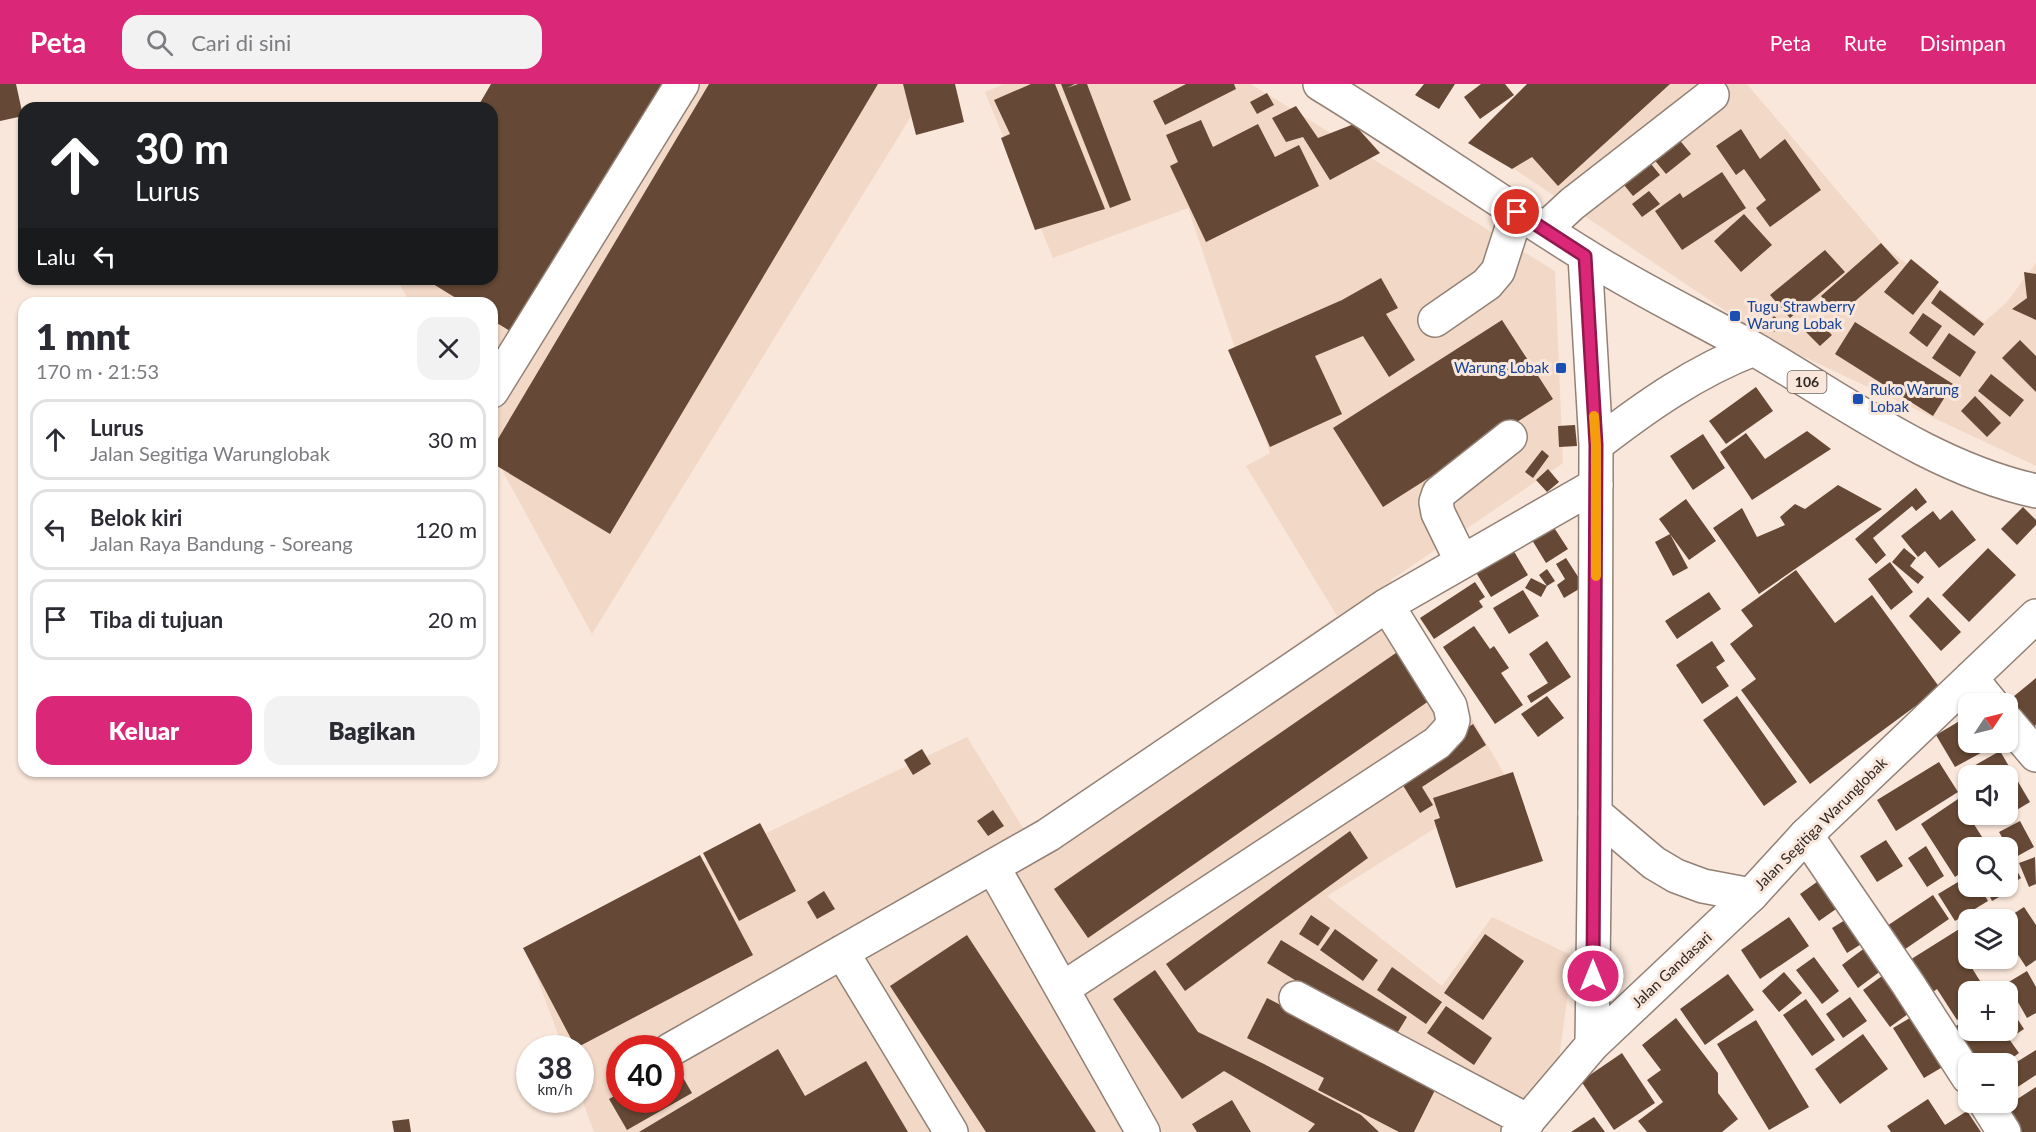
<!DOCTYPE html>
<html lang="id">
<meta charset="utf-8">
<style>
:root{--surface:#fff;--page:#f2f2f3;--text:#2b2b33;--muted:#7c7c81;--line:#e1e1e2;--accent:#db2777}
body{margin:0;font-family:Lato,sans-serif;background:var(--page);color:var(--text);height:100vh;display:flex;flex-direction:column;font-size:22px;white-space:nowrap}
*{box-sizing:border-box;margin:0}
p{font-size:20px;color:var(--muted)}
.icon{flex:none;width:33px;height:33px;fill:none;stroke:currentColor;stroke-width:2;stroke-linecap:round;stroke-linejoin:round}
.map{position:relative;flex:1;overflow:hidden}
.panel{position:absolute;left:18px;top:213px;width:480px;height:480px;display:flex;flex-direction:column;background:var(--surface);border-radius:18px;box-shadow:0 2px 4px #0004}
.panel>*{flex:none}
.hud{position:absolute;left:18px;top:18px;width:480px;height:183px;border-radius:18px;box-shadow:0 2px 4px #0004;background:#202124;color:#fff;overflow:hidden}
.needle{width:39px;rotate:55deg}
.tools{position:absolute;left:1958px;top:609px;display:grid;gap:12px}
.tools a{display:grid;place-items:center;width:60px;height:60px;border-radius:12px;background:var(--surface);box-shadow:0 2px 4px #0004;font-size:30px}
.speed{position:absolute;left:516px;top:951px;display:flex;gap:12px;font-size:30px;font-weight:700;text-align:center}
.speed>*{display:grid;place-content:center;width:78px;height:78px;border-radius:50%;background:var(--surface);box-shadow:0 2px 4px #0004;line-height:1}
.speed small{font-size:15px;font-weight:400}
.speed .limit{border:9px solid #d22;background:#fff;color:#111}
.pin{position:absolute;display:grid;place-items:center;width:51px;height:51px;color:#fff;margin:-26px;border:3px solid #fff;border-radius:50%;box-shadow:0 2px 6px #0007}
.me{position:absolute;width:66px;margin:-33px;rotate:0deg;stroke-linejoin:round;filter:drop-shadow(0 0 4px #0008)}
.turn{display:flex;align-items:center;gap:21px;height:126px;padding:0 18px;font-size:27px}
.turn .icon{width:78px;height:78px;stroke-width:2.5}
.turn b{display:block;font-size:42px;line-height:51px}
.then{display:flex;align-items:center;height:57px;padding:0 18px;background:#0003;gap:12px;font-size:22px}
.round{display:grid;place-items:center;flex:none;width:63px;height:63px;border-radius:18px;background:var(--page)}
.summary{display:flex;align-items:center;justify-content:space-between;height:102px;padding:0 18px}
h1{font-size:36px;font-weight:800;line-height:45px}
.action{display:flex;gap:12px;margin-top:auto;padding:12px 18px}
.action a{flex:1;height:69px;border-radius:18px;background:var(--accent);color:#fff;font-size:24px;font-weight:800;line-height:69px;text-align:center}
.action a+a{background:var(--page);color:var(--text)}
ul{padding:0;list-style:none}
li{display:flex;align-items:center;gap:18px;height:81px;margin:0 12px 9px;padding:0 6px;border:3px solid var(--line);border-radius:18px}
li div{flex:1}
li b{display:block;font-size:22px}
li em{font-style:normal}
header{display:flex;align-items:center;gap:36px;box-sizing:border-box;height:84px;padding:0 30px;background:var(--accent);color:#fff}
header strong{font-size:28px}
nav{display:flex;gap:33px;margin-inline-start:auto;font-size:21px}
.search{width:420px;height:54px;background:var(--page);display:flex;align-items:center;gap:15px;box-sizing:border-box;padding:0 21px;border-radius:18px;color:var(--muted);font-size:22px}
.map>svg:first-child{display:block}
.built{fill:#f2d8c7;fill-rule:evenodd}
.building{fill:#654835}
.lines{fill:none;stroke-linecap:round;stroke-linejoin:round}
.minor-casing{stroke:#928176;stroke-width:36}
.major-casing{stroke:#928176;stroke-width:36}
.minor{stroke:#fff;stroke-width:33}
.major{stroke:#fff;stroke-width:33}
.route-casing{stroke:#8e194d;stroke-width:15}
.route{stroke:#db2777;stroke-width:10}
.slow{stroke:#f59e0b;stroke-width:10}
.transit-dot{fill:#1a4fb4;stroke:#fae7db;stroke-width:2}
.labels{text-anchor:middle;stroke-width:6;stroke-linejoin:round;paint-order:stroke}
.shield{fill:#fae7db;stroke:#6c615b;stroke-width:1.5}
.shield-label{font-size:14px;font-weight:bold;fill:#2f2824}
.transit-label{font-size:15px;fill:#164399;stroke:#fae7db;text-anchor:start}
.street-label{font-size:15px;fill:#2f2824;stroke:#fae7db}
</style>
<header>
<strong>Peta</strong>
<div class="search"><svg class="icon" aria-label="search" viewBox="0 0 24 24"><circle cx="10" cy="10" r="6"/><path d="M15 15l6 6"/></svg>Cari di sini</div>
<nav><a>Peta</a><a>Rute</a><a>Disimpan</a></nav>
</header>
<div class="map">
<svg width="2036" height="1048" viewBox="0 0 2036 1048">
<rect width="100%" height="100%" fill="#fae7db"/>
<path class="built" d="M501 0H920V18L592 550 492 368V219H410L397 195H492V24Z
M1004 0H1251L1555 187 1563 379 1391 496 1509 698 1327 812 1442 902 1492 833 1573 872 1557 989 1504 1048H594L581 1013 580 964H563L526 864 967 653 1025 747 1337 532 1246 382 1270 369 1188 124 1053 174 985 8ZM620 964H670V1016H620Z
M1534 0H1747L1885 163 1984 238 2006 219 2036 179V382L1772 258 1471 56Z"/>
<path class="building" d="M0 0H16L23 32 0 37Z
M491 0H665L515 250 492 236V219H464L425 195H492V24H477Z
M709 0H878L610 450 492 379V365Z
M903 0H955L964 38 916 51Z
M1031 0H1055L1105 125 1035 146 1001 54 1010 50 994 16Z
M1061 0H1075L1067 4 1078 0H1087L1131 116 1110 124Z
M1186 0H1234L1236 5 1165 41 1153 17Z
M1424 0H1455L1439 25 1415 11Z
M1481 0H1505L1514 11 1480 35 1464 13Z
M1527 0H1670L1558 102 1532 73 1512 85 1468 59Z
M1267 9 1274 21 1257 30 1250 18Z
M1296 22 1318 54 1354 40 1380 69 1330 96 1303 53 1286 58 1272 34Z
M1201 36 1213 63 1258 40 1275 73 1299 61 1319 102 1206 158 1170 82 1178 78 1166 51Z
M1741 45 1760 75 1785 55 1821 106 1770 143 1756 124 1766 116 1744 85 1736 91 1716 62Z
M1673 48 1691 70 1666 90 1648 68Z
M1647 75 1660 91 1633 112 1620 96Z
M1722 88 1746 124 1682 166 1655 127 1680 109 1683 114Z
M1649 107 1660 120 1642 133 1632 120Z
M1744 130 1772 161 1741 188 1714 157Z
M1881 159 1899 179 1838 232 1821 212Z
M1825 166 1845 188 1790 234 1770 211Z
M1911 175 1939 198 1913 231 1884 208Z
M2024 188 2036 190V236L2012 225 2027 214Z
M1381 194 1398 224 1386 230 1415 276 1389 293 1363 252 1315 272 1342 330 1270 363 1228 266 1342 216Z
M1940 206 1984 240 1974 252 1931 219Z
M1923 229 1942 242 1927 263 1909 249Z
M1774 232 1782 239 1774 248 1766 241Z
M1502 236 1553 315 1383 423 1333 344Z
M1817 236 1832 251 1820 262 1805 247Z
M1855 238 1953 300 1933 332 1835 270Z
M1949 249 1976 268 1960 293 1932 274Z
M2020 256 2036 272V308L2002 274Z
M1991 290 2024 316 2010 333 1978 307Z
M1756 303 1773 327 1726 360 1709 337Z
M1975 312 2001 339 1987 353 1961 327Z
M1575 341 1577 362 1559 363 1558 342Z
M1807 347 1831 365 1752 416 1720 368 1746 349 1765 375Z
M1703 350 1725 384 1693 406 1670 372Z
M1542 366 1549 372 1533 394 1525 388Z
M1548 385 1559 398 1547 408 1536 396Z
M1838 401 1882 425 1759 510 1713 444 1742 424 1757 453 1785 441 1780 433 1795 420 1805 425Z
M1916 404 1927 418 1916 427 1912 422 1873 454 1886 471 1876 480 1855 455Z
M1686 415 1716 457 1689 476 1659 435Z
M2023 423 2036 436V441L2017 461 2001 445Z
M1952 426 1976 456 1939 484 1925 467 1918 473 1901 452 1933 427 1940 436Z
M1553 442 1568 465 1546 479 1532 456Z
M1670 450 1688 484 1673 492 1655 458Z
M1512 464 1528 491 1491 513 1475 487Z
M1904 464 1916 474 1910 482 1924 493 1918 500 1892 478Z
M1988 464 2016 491 1969 538 1942 511Z
M1566 474 1584 502 1564 514 1557 501 1565 495 1556 480Z
M1890 478 1913 508 1891 526 1868 495Z
M1547 485 1555 497 1547 502 1539 491Z
M1796 486 1835 539 1872 511 1940 604 1810 700 1741 606 1756 595 1730 560 1753 542 1741 526Z
M1531 494 1547 502 1541 513 1525 504Z
M1475 498 1485 513 1479 517 1483 523 1434 555 1420 534Z
M1523 506 1539 532 1509 550 1493 524Z
M1709 508 1721 525 1677 555 1665 537Z
M1928 513 1961 548 1941 567 1909 532Z
M1474 542 1490 565 1494 562 1509 584 1501 589 1523 621 1495 640 1443 563Z
M1547 557 1571 593 1531 619 1527 612 1548 599 1529 570Z
M1712 557 1725 577 1716 583 1729 602 1702 620 1676 581Z
M1406 562 1436 612 1088 854 1054 805Z
M2036 594V641L2031 645 2008 617Z
M1547 612 1564 634 1538 653 1521 630Z
M1737 612 1797 698 1764 722 1703 636Z
M1968 632V658H1984L1988 665 1955 683 1936 651Z
M1473 640 1486 661 1422 703 1433 721 1420 729 1396 690Z
M922 665 931 680 913 691 904 676Z
M2000 667 2030 718 2000 736 1997 730H2007V692H1974L1970 684Z
M1939 678 1958 708 1896 747 1877 716Z
M1513 688 1543 777 1456 804 1434 736 1440 734 1433 714Z
M1958 715 1989 764H1968V784L1955 793 1921 740Z
M993 726 1004 742 988 752 977 737Z
M2020 737 2034 763 2014 774 1999 748Z
M760 739 796 807 739 837 703 769Z
M1350 747 1368 774 1185 907 1166 880Z
M1886 756 1903 782 1877 798 1860 772Z
M1926 762 1944 792 1927 803 1908 774Z
M2007 769 2021 794 2010 801 2007 796Z
M700 771 753 871 576 964 523 864Z
M2035 773 2036 800 2029 803 2019 779Z
M1828 790 1846 818 1819 837 1800 810Z
M1968 792V802H1979L1988 817 1955 837 1938 810Z
M1985 802H2008L2010 807 1992 817Z
M824 807 835 825 817 835 807 818Z
M1933 811 1949 835 1898 870 1881 846Z
M2024 823 2036 841V876L2026 883 2007 854V834Z
M1855 830 1871 854 1847 869 1832 844Z
M1311 831 1330 844 1318 862 1299 850Z
M1789 833 1809 862 1760 895 1741 866Z
M1964 842 1968 849V874H1979L1970 881 1987 908H1968V929L1957 936 1937 905 1926 913 1905 879Z
M1335 845 1378 876 1363 897 1320 866Z
M1485 850 1524 877 1483 936 1444 909Z
M967 851 1096 1048H986L890 902Z
M1281 856 1407 933 1393 956 1267 879Z
M1870 860 1886 883 1858 904 1842 881Z
M1814 873 1839 907 1822 920 1796 886Z
M1392 883 1442 918 1426 940 1377 906Z
M1893 884 1919 922 1890 943 1863 906Z
M1155 886 1198 948 1264 980 1361 1031 1379 1048H1308L1315 1040 1224 987 1182 1015 1113 915Z
M2027 887 2036 903V929L2027 934 2007 899Z
M1784 888 1802 909 1779 928 1762 907Z
M1728 890 1754 926 1705 961 1680 925Z
M1850 913 1867 937 1843 954 1826 930Z
M1267 914 1437 1002 1414 1048H1399L1318 1006 1324 994 1247 954Z
M1806 915 1835 956 1812 972 1783 931Z
M2007 919 2024 945 2009 955 2019 969 2004 980H1985L1981 973 1970 980 1947 948 1968 934V946H2007Z
M1446 922 1492 954 1474 981 1427 949Z
M1920 928 1951 978 1924 994 1893 944Z
M1676 934 1718 989V1009L1738 1035 1722 1048H1647L1638 1037 1663 1018 1647 996 1661 986 1642 961Z
M1756 936 1809 1023 1769 1046 1717 960Z
M1863 950 1888 985 1840 1020 1815 985Z
M778 965 805 1012 866 977 908 1048H639Z
M2036 966V991L2007 1010V984Z
M1622 969 1655 1019 1614 1046 1581 997Z
M674 978 692 1009 627 1046 609 1015 620 1009V1016H670V980Z
M2036 1003V1048H2021L2005 1023Z
M1928 1015 1945 1041 1967 1027 1981 1048H1891L1887 1042Z
M1232 1016 1251 1048H1197L1192 1040Z
M1594 1033 1605 1048H1571Z
M409 1035 411 1048H394L392 1037Z"/>
<g class="lines">
<defs>
<path id="minor" d="M1545 145 1572 120 1712 11
M1435 236 1487 200 1498 187 1517 128
M492 307 682 0
M1462 478 1438 429 1436 418 1439 409 1510 353
M1971 594 1992 620
M2007 637 2036 671
M1806 751 1908 900 1968 993
M993 783 1143 1048
M842 868 951 1048
M1062 905 1437 659 1450 645 1453 636 1450 622 1387 521
M1296 914 1528 1037
M1592 961 1595 729
M670 966 1048 751 1387 521 1596 401
M1985 1018 2004 1048
M1518 1048 1592 961 1751 811"/>
<path id="major" d="M1320 0C1409 54 1494 115 1583 170 1638 205 1697 233 1754 265 1844 317 1932 384 2036 407
M1585 172 1596 361 1595 729 1654 779 1676 792 1703 802 1751 811 1806 751 2036 532
M1596 361C1645 323 1696 287 1754 265"/>
</defs>
<use href="#minor" class="minor-casing"/>
<use href="#major" class="major-casing"/>
<use href="#minor" class="minor"/>
<use href="#major" class="major"/>
</g>
<g class="lines">
<defs>
<path id="route" d="M1517 128 1585 172 1596 361 1593 892"/>
</defs>
<use href="#route" class="route-casing"/>
<use href="#route" class="route"/>
<path class="slow" d="M1594 332 1596 361V492"/>
</g>
<g class="transit-dot">
<rect x="1729" y="226" width="12" height="12" rx="3"/>
<rect x="1555" y="278" width="12" height="12" rx="3"/>
<rect x="1852" y="309" width="12" height="12" rx="3"/>
</g>
<g class="labels">
<rect class="shield" x="1787.5" y="287" width="39" height="22" rx="4.5"/>
<g class="shield-label">
<text x="1807" y="303">106</text>
</g>
<g class="transit-label">
<text x="1747" y="228">Tugu Strawberry<tspan x="1747" dy="17">Warung Lobak</tspan></text>
<text x="1549" y="289" text-anchor="end">Warung Lobak</text>
<text x="1870" y="311">Ruko Warung<tspan x="1870" dy="17">Lobak</tspan></text>
</g>
<g class="street-label">
<text transform="translate(1821 740) rotate(-45)" y="5">Jalan Segitiga Warunglobak</text>
<text transform="translate(1672 886) rotate(-43)" y="5">Jalan Gandasari</text>
</g>
</g>
</svg>
<div class="tools">
<a><svg class="needle" viewBox="-14 -14 28 28"><path d="M0-13l5 13h-10z" fill="#e53935"/><path d="M0 13l5-13h-10z" fill="#7c7c81"/></svg></a>
<a><svg class="icon" aria-label="sound" viewBox="0 0 24 24"><path d="M4 9h4l5-4v14l-5-4H4zM17 9q2 3 0 6"/></svg></a>
<a><svg class="icon" aria-label="search" viewBox="0 0 24 24"><circle cx="10" cy="10" r="6"/><path d="M15 15l6 6"/></svg></a>
<a><svg class="icon" aria-label="layers" viewBox="0 0 24 24"><path d="M12 4l9 5-9 5-9-5zM3 14l9 5 9-5"/></svg></a>
<a>+</a>
<a>−</a>
</div>
<div class="speed"><div>38<small>km/h</small></div><div class="limit">40</div></div>
<div class="pin" style="left:1517px;top:128px;background:#d93025"><svg class="icon" aria-label="arrive" viewBox="0 0 24 24"><path d="M6 21V4h12l-3 4 3 4H6"/></svg></div>
<svg class="me" style="left:1593px;top:892px" viewBox="-20 -20 40 40"><circle r="17" fill="#db2777" stroke="#fff" stroke-width="3"/><path d="M0-11L8 9 0 5-8 9z" fill="#fff"/></svg>
<div class="hud">
<div class="turn"><svg class="icon" aria-label="ahead" viewBox="0 0 24 24"><path d="M12 20V5M6 11l6-6 6 6"/></svg><div><b>30 m</b>Lurus</div></div>
<div class="then">Lalu<svg class="icon" aria-label="left" viewBox="0 0 24 24"><path d="M17 20v-9H6M10 6l-5 5 5 5"/></svg></div>
</div>
<section class="panel">
<div class="summary"><div><h1>1 mnt</h1><p>170 m · 21:53</p></div><a class="round"><svg class="icon" aria-label="close" viewBox="0 0 24 24"><path d="M6 6l12 12M18 6L6 18"/></svg></a></div>
<ul>
<li><svg class="icon" aria-label="ahead" viewBox="0 0 24 24"><path d="M12 20V5M6 11l6-6 6 6"/></svg><div><b>Lurus</b><p>Jalan Segitiga Warunglobak</p></div><em>30 m</em></li>
<li><svg class="icon" aria-label="left" viewBox="0 0 24 24"><path d="M17 20v-9H6M10 6l-5 5 5 5"/></svg><div><b>Belok kiri</b><p>Jalan Raya Bandung - Soreang</p></div><em>120 m</em></li>
<li><svg class="icon" aria-label="arrive" viewBox="0 0 24 24"><path d="M6 21V4h12l-3 4 3 4H6"/></svg><div><b>Tiba di tujuan</b></div><em>20 m</em></li>
</ul>
<div class="action"><a>Keluar</a><a>Bagikan</a></div>
</section>
</div>
